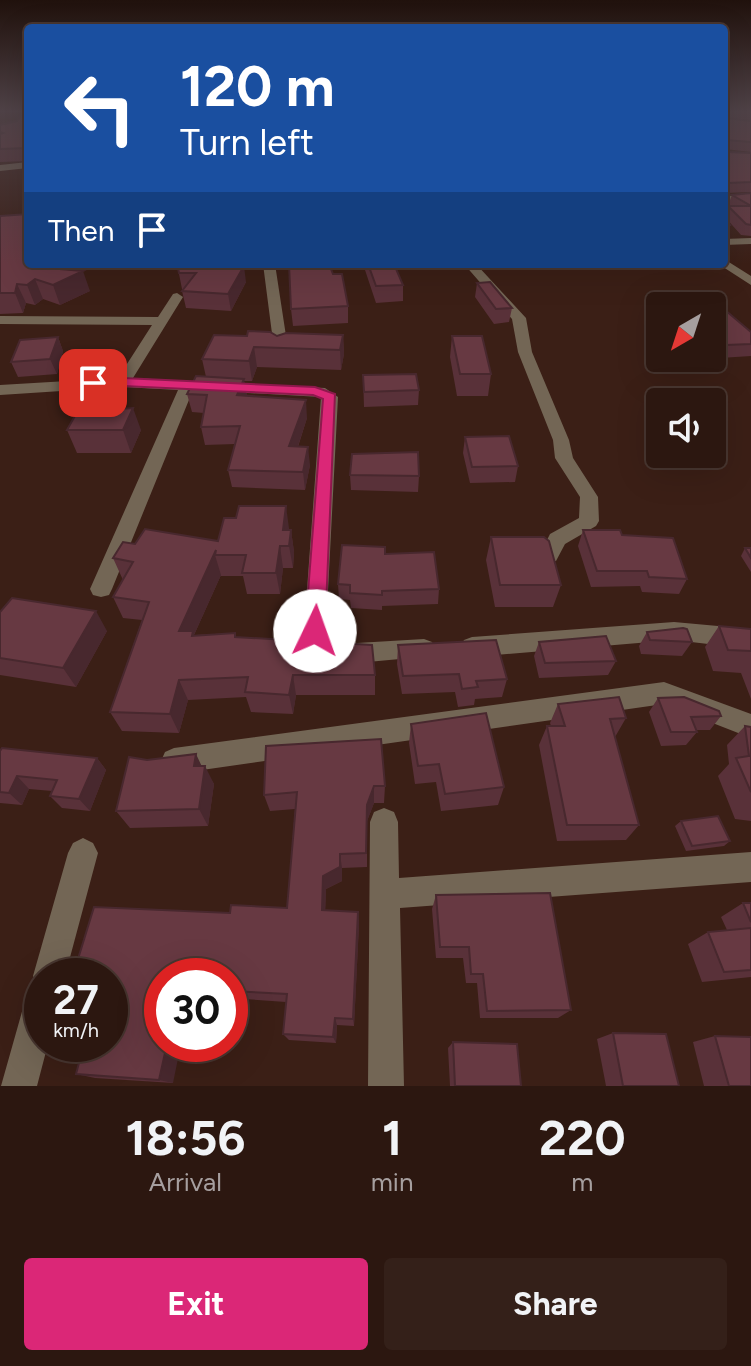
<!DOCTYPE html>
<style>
:root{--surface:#2c1710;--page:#342019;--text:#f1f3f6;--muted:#a69f9f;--line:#483630;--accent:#db2777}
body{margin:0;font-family:Figtree,sans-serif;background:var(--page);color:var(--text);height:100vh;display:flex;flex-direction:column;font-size:30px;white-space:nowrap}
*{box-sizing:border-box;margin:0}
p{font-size:26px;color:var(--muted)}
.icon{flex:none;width:44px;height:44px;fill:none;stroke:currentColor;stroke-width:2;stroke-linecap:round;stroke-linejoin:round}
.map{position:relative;height:1086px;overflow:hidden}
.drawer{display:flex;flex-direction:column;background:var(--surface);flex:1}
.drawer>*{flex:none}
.banner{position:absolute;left:24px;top:24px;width:704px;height:244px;border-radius:8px;box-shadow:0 8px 32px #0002,0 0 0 2px var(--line);background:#1a4fa0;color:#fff;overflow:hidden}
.needle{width:52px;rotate:219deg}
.fabs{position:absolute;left:646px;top:292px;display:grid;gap:16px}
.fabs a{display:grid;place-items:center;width:80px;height:80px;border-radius:8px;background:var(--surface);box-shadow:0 8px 32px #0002,0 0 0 2px var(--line);font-size:40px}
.speed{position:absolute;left:24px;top:958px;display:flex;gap:16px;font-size:40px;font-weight:700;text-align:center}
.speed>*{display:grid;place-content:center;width:104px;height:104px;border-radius:50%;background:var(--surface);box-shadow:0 8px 32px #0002,0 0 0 2px var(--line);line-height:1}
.speed small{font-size:20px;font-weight:400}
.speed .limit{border:12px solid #d22;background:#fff;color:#111}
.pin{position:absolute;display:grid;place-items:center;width:68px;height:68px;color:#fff;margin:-34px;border-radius:16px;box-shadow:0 4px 12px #0006}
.me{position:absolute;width:88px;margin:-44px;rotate:3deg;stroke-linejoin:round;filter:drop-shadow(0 0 6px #0008)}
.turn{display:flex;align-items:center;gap:28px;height:168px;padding:0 24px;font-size:36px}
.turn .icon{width:104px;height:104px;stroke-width:2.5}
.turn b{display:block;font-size:56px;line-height:68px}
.then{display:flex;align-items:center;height:76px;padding:0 24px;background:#0003;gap:16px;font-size:30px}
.eta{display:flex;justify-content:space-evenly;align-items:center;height:136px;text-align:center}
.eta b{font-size:48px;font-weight:700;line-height:56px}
.primary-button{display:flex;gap:16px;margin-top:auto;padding:16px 24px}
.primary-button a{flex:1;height:92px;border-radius:8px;background:var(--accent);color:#fff;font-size:32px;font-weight:700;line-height:92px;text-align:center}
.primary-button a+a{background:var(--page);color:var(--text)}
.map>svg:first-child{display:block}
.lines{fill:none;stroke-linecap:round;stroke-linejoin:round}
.minor{fill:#736655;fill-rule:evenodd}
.wall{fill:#593139}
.shaded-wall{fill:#48282e}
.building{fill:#673942;stroke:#48282e;stroke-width:2}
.route{fill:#db2777;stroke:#8e194d;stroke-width:2}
</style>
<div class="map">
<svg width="751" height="1086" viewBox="0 0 751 1086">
<rect width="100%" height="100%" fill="#3b1f16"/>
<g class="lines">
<path class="minor" d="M28 162V168L0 171V165Z
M751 195V201L724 202V196Z
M751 238V244L724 245V239Z
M724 259 751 276V285L720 265 724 264Z
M263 264H275L288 349 281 353 274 349Z
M464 264H476L526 318 532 352 569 440 573 458 598 497 599 521 596 526 565 544 556 561H542L539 556 550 534 579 518 580 497 555 458 553 440 518 352 512 319Z
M177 293 183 297 133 378 325 388 338 397 326 630 329 635 357 643 424 639 432 642 436 649 432 656 357 663 313 649 304 631 321 397 193 390 112 589 109 595 101 597 93 595 90 589 178 390 123 387 0 395V385L118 378 152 325 0 324V316L158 317 173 294Z
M674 622 751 629V649L674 640 472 657 464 654 460 647 464 640 472 637Z
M664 682 751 714V738L664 704 174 774 165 770 161 761 165 752 174 748Z
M384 808 394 812 398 822 399 878 751 852V882L400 908 404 1086H368L370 822 374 812Z
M83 838 93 843 98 853 65 976H42V1044H48L37 1086H1L25 1001 30 989 37 986 33 976 68 853 73 843Z"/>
</g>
<path class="wall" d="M28 112V161L0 162V125L17 121Z
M724 112H751V120L725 118 751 121V152L725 149 727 152 751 153V192L724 193Z
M751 193V236L741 235 724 216 728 206H730L728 205 732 195Z
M0 216 28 264H49V265H51L52 269 90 291 60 305 43 299 35 305 26 303 23 313 0 314Z
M177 264 246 282 231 311 186 308 182 291 184 289H182Z
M363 264H394L403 285V301L376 303Z
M640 264H674L673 268H644Z
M477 283 512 308 509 322 494 324 475 297Z
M348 306V323L293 326 291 309Z
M712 310 751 332V356L720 358 712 348Z
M343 335 344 354 341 370 257 367 252 381H244L247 396 307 418 298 447 310 465 305 490 232 487 228 470 235 444 205 445 201 427 204 413 192 412 187 394 206 377 202 359 277 336Z
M452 336 491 374 488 396H457L450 357Z
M58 337 63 351 57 374 18 377 11 362Z
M363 375 419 390 418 405 364 407Z
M108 410 141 430 131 453H77L67 430Z
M465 437 518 466 515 482 470 483 463 453Z
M350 475 419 476 418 492 351 490Z
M289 528V530H291L294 552 293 568H283L280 594H247L243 576H221V575L194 635 235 633 236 637 375 675V695H296L293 714 251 712 246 697 188 700 179 733 122 731 110 712 142 620 123 618 113 597 123 580 113 558 135 544 218 541Z
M583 530 622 535 687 579 679 594 642 592 640 586 591 587 578 546Z
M491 537 561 585 553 607H495L486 560Z
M745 548H751V572L741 556Z
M385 554 439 589 438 604 382 606V610L351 608 350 600 339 599 338 584Z
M0 612 107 631 76 687 0 675Z
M719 626 751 629V699L741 673 713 671 705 647Z
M647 632 692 642 682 656 641 654 639 646Z
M539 642 616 661 608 675 539 678 534 656Z
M398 645 507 679 502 697 475 699 474 705 458 707 455 692 402 694 397 664Z
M658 698 721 716 710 730H696L697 732 686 745 661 746 649 712Z
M558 704 626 718 615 737 639 825 626 840 557 841 539 745 547 726H551L550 723Z
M411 724 504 787 498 805 441 811 436 782 415 784 409 743Z
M745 726 751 727V821L735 819 718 776 729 764 727 745Z
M0 751 97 758 106 770 90 811 62 808 50 796 52 791 29 789 22 805 0 803Z
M147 760 202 766 214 784 208 826 130 828 116 811Z
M385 786 384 803H374L367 821V867L342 868V881L326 889 325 910 358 912 359 924 354 1026 337 1025 336 1043 289 1040 283 1034 286 1002 230 998V976H162L173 1083 95 1078 76 1074 110 976H82L74 972 230 913 287 908 295 809 270 811 264 795Z
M681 821 730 841 724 846 686 851 675 826Z
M436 895 571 1010 558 1018H480L477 983H466L463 958H436L432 909Z
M743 903H751V977L702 982 688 944 708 932 727 930 721 917Z
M613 1033 679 1086H606L597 1039Z
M715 1036 751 1086H704L693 1042Z
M453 1042 521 1086H450L448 1048Z"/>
<path class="shaded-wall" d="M28 264H49L37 280 35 279 43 299 35 305 27 285Z
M51 265 58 283 83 271 90 291 60 305 47 268Z
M244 266 246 282 231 311 228 294Z
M17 284 26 303 23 313 15 293Z
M343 335 344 354 341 370 340 350Z
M58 337 63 351 57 374 50 359Z
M254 347 257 367 252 381 249 361Z
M244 379 247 396 237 395Z
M306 400 307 418 292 464 289 446Z
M133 408 141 430 131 453 123 430Z
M308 447 310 465 305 490 303 472Z
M286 506 289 528 287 546 283 530Z
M291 530 294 552 293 568 289 546Z
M280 546 283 568 280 594 276 573Z
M216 550 215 555 221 575 194 635 200 652 179 631Z
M96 611 107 631 76 687 63 668Z
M293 675 296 695 293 714 289 695Z
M179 680 188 700 179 733 170 714Z
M196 754 204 771 205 766 214 784 208 826 199 809 194 766Z
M97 758 106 770 90 811 79 799Z
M17 776 29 789 22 805 9 793Z
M374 786V803L367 821V867V805Z
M340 854 342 868V881L326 889 325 922 322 910 323 876Z
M358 912 359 924 354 1026 353 1019Z
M335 1018 337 1025 336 1043 333 1037Z
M167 1044H181L173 1083 159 1080Z"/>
<path class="building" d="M23 112H28V147L26 148 0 149V134L3 133 0 132V125L17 121Z
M724 112H727L725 118 751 121V142L727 140 724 149 727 152 751 153V182L728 183 725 190H724Z
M751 193V225L746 224 728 206H751L732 195Z
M28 214V264L51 265 47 268 83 271 53 285 35 279 27 285 17 284 15 293H0V216Z
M724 222 730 225 725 228 726 235H724Z
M177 264H220L244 266 228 294 182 291 196 273H179Z
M289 264H329L333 274H342L348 306 291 309Z
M368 264H394L403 285 376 286Z
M490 282 512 308 496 309 477 283Z
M712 310H725L751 332V344L726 345 712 329Z
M248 331 270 332 277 336 286 333 343 335 340 350 254 347 249 361 202 359 214 335 247 336Z
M452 336H482L491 374H460Z
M58 337 50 359 11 362 20 340Z
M416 374 419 390 364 392 363 375Z
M196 376 244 379 237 395 306 400 289 446 308 447 303 472 228 470 240 426 201 427 207 395 187 394Z
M81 405 107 406 106 410 133 408 123 430H67Z
M509 436 518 466 472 467 465 437Z
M418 452 419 476 350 475 352 454Z
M239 506H286L283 530H291L289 546H280L276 573H242L246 555H215L216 550 179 631H193L192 636 235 633V637L372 645 375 675H293L289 695 245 692 248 677 179 680 170 714 110 712 149 602 113 597 133 562 113 558 123 542 135 544 145 529 218 541 224 518H236Z
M583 530H620L622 535 673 538 687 579 649 577 647 571H597Z
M491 537H544L549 541 561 585H500Z
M342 545 385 547V554L434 552 439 589 382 591V595L350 593V585L338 584Z
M745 548H751V558Z
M12 598 96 611 63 668 0 658V612Z
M719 626 751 629V651L728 650Z
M683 628 687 629 692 642 650 640 647 632Z
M606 636 616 661 545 663 539 642Z
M496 640 507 679 476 681 478 687 462 689 459 674 403 676 398 645Z
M619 697 626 718 610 719 639 825H567L547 726H565L558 704Z
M684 697 719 711 721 716 691 717 697 732H671L658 698Z
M486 713 504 787 445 794 439 764 418 766 411 724Z
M745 726 751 727V792L736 758 749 756Z
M381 739 385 786H374L367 805 366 853 340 854V867L323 876 322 910 358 912 353 1019 335 1018 333 1037 283 1034 287 994 230 991V976H162V1044H167L159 1080 76 1074 84 1044H110V976H104L105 973 74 972 94 907 230 913 231 905 287 908 297 792 264 795 266 746Z
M2 748 97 758 79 799 50 796 57 780 17 776 9 793 0 792V751Z
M196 754 194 766H205L199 809 116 811 129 757 147 760Z
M718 816 730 841 692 846 681 821Z
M550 893 571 1010 487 1011 483 974H471L469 947H440L436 895Z
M743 903H751V922Z
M751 928V970L724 972 708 932Z
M613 1033 666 1034 679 1086H623Z
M715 1036 751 1037V1086H729Z
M453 1042 517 1044 521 1086H455Z"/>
<linearGradient id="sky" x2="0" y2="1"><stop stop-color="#20110c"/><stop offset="0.42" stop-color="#4f4247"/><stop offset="1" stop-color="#4f4247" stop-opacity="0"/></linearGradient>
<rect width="751" height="264" fill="url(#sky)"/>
<path class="route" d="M123 378 315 387 335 394 325 631 322 637 315 640 308 637 305 631 323 399 313 395 123 386 93 387 86 383 93 379Z"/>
</svg>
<div class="fabs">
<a><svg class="needle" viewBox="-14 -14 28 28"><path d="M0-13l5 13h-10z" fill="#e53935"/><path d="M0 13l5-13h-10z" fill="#a69f9f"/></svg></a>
<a><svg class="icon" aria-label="sound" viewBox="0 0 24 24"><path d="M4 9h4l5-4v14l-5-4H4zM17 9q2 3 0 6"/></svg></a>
</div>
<div class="speed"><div>27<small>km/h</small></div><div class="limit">30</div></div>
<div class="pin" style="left:93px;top:383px;background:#d93025"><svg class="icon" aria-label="arrive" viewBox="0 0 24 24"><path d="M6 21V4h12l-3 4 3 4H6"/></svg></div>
<svg class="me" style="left:315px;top:631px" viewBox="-20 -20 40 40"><circle r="19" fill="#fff"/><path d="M0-13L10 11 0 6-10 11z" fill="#db2777"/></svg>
<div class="banner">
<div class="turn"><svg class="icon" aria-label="left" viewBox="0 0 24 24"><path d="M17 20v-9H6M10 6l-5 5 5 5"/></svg><div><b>120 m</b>Turn left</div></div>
<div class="then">Then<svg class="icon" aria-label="arrive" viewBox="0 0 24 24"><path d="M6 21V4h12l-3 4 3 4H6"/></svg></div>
</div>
</div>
<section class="drawer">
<div class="eta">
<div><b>18:56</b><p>Arrival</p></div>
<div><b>1</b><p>min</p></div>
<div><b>220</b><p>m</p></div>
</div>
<div class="primary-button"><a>Exit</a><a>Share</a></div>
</section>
